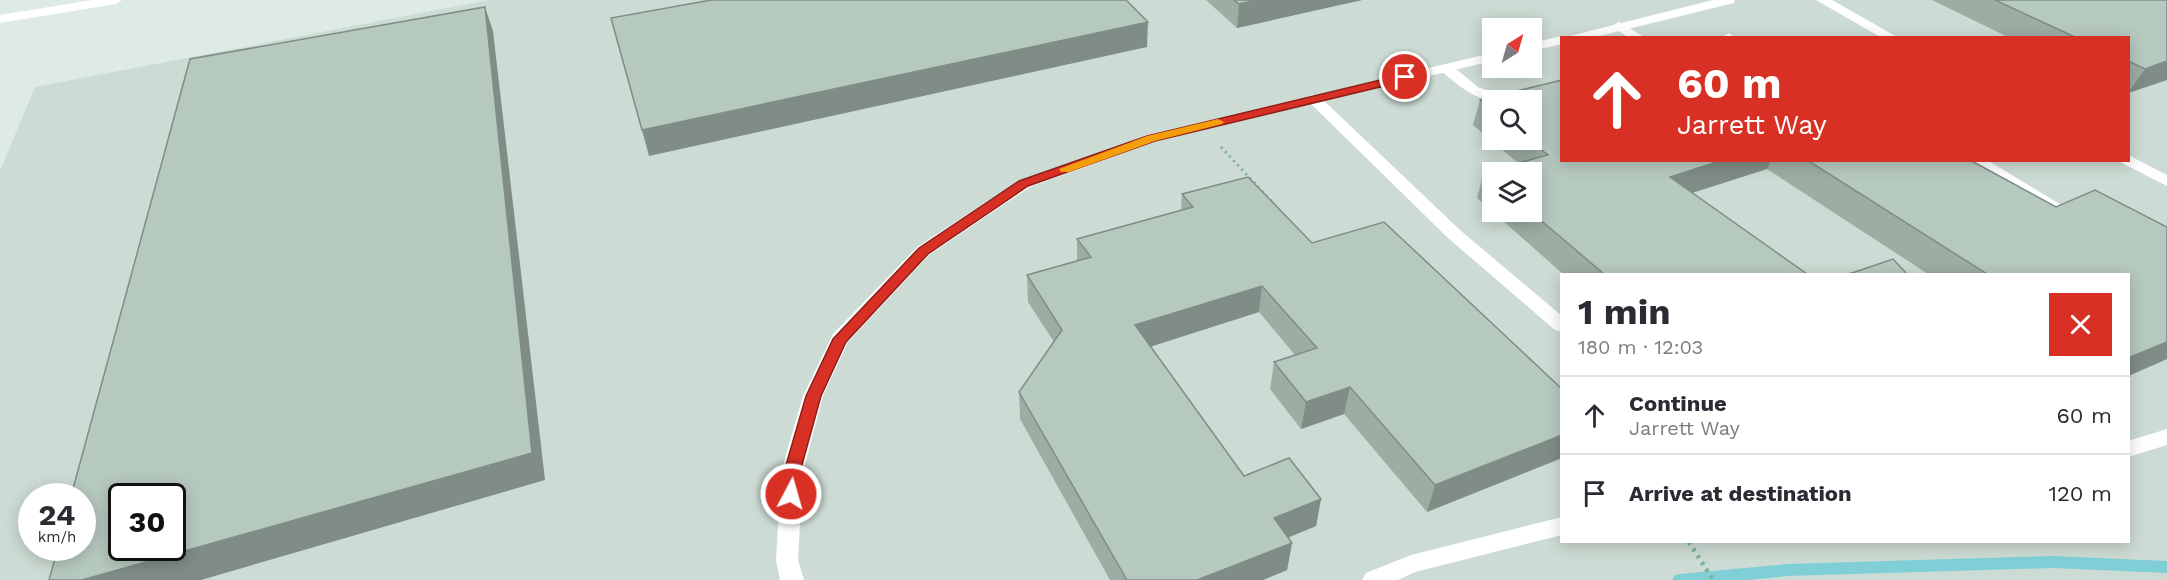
<!DOCTYPE html>
<meta charset="utf-8">
<style>
:root{--surface:#fff;--page:#f2f2f3;--text:#2b2b33;--muted:#7c7c81;--line:#e1e1e2}
body{margin:0;font-family:"Work Sans",sans-serif;background:var(--page);color:var(--text);height:100vh;display:flex;flex-direction:column;font-size:22px;white-space:nowrap}
*{box-sizing:border-box;margin:0}
p{font-size:20px;color:var(--muted)}
.icon{flex:none;width:33px;height:33px;fill:none;stroke:currentColor;stroke-width:2;stroke-linecap:round;stroke-linejoin:round}
.map{position:relative;flex:1;overflow:hidden}
.details{position:absolute;left:1560px;top:273px;width:570px;height:270px;display:flex;flex-direction:column;background:var(--surface);border-radius:0px;box-shadow:0 3px 15px #0003}
.details>*{flex:none}
.banner{position:absolute;left:1560px;top:36px;width:570px;height:126px;border-radius:0px;box-shadow:0 3px 15px #0003;background:#d93025;color:#fff;overflow:hidden}
.needle{width:39px;rotate:37deg}
.fabs{position:absolute;left:1482px;top:18px;display:grid;gap:12px}
.fabs a{display:grid;place-items:center;width:60px;height:60px;border-radius:0px;background:var(--surface);box-shadow:0 3px 15px #0003;font-size:30px}
.speed{position:absolute;left:18px;top:483px;display:flex;gap:12px;font-size:30px;font-weight:700;text-align:center}
.speed>*{display:grid;place-content:center;width:78px;height:78px;border-radius:50%;background:var(--surface);box-shadow:0 3px 15px #0003;line-height:1}
.speed small{font-size:15px;font-weight:400}
.speed .limit{border:3px solid #111;border-radius:9px;background:#fff;color:#111}
.pin{position:absolute;display:grid;place-items:center;width:51px;height:51px;color:#fff;margin:-26px;border:3px solid #fff;border-radius:50%;box-shadow:0 2px 6px #0007}
.me{position:absolute;width:66px;margin:-33px;rotate:6deg;stroke-linejoin:round;filter:drop-shadow(0 0 4px #0008)}
.turn{display:flex;align-items:center;gap:21px;height:126px;padding:0 18px;font-size:27px}
.turn .icon{width:78px;height:78px;stroke-width:2.5}
.turn b{display:block;font-size:42px;line-height:51px}
.round{display:grid;place-items:center;flex:none;width:63px;height:63px;border-radius:0px;background:var(--page)}
.overview{display:flex;align-items:center;justify-content:space-between;height:102px;padding:0 18px}
h1{font-size:36px;font-weight:700;line-height:45px}
ul{padding:0;list-style:none}
li{display:flex;align-items:center;gap:18px;height:78px;padding:0 18px;border-top:2px solid var(--line)}
li div{flex:1}
li b{display:block;font-size:22px}
li em{font-style:normal}
.map>svg:first-child{display:block}
.built{fill:#ccdbd3;fill-rule:evenodd}
.lines{fill:none;stroke-linecap:round;stroke-linejoin:round}
.stream{fill:#80cfd6;fill-rule:evenodd}
.path-far1{stroke:#7bb19c;stroke-width:3;stroke-dasharray:2 4;stroke-linecap:butt}
.path{stroke:#7bb19c;stroke-width:4.5;stroke-dasharray:3 5;stroke-linecap:butt}
.service{fill:#fff;fill-rule:evenodd}
.minor{fill:#fff;fill-rule:evenodd}
.wall{fill:#9dada4;fill-rule:evenodd}
.shaded-wall{fill:#7f8d86}
.building{fill:#b6c9bf;stroke:#7f8d86;stroke-width:1.5;fill-rule:evenodd}
.route{fill:#d93025;stroke:#8d1f18;stroke-width:1.5}
.slow{fill:#f59e0b}
</style>
<div class="map">
<svg width="2167" height="580" viewBox="0 0 2167 580">
<rect width="100%" height="100%" fill="#ddebe4"/>
<path class="built" d="M489 0H2167V580H0V171L35 87ZM1492 28H1532V68H1492ZM1562 38H2128V160H1562ZM1492 100H1532V140H1492ZM1492 172H1532V212H1492ZM1562 274H2128V542H1562ZM32 496H82V548H32ZM122 496H172V548H122Z"/>
<g class="lines">
<path class="stream" d="M2053 556 2167 561V573L2053 568 1787 576 1749 580H1672L1675 575 1680 574 1787 564Z"/>
<path class="path-far1" d="M1221 147 1273 203"/>
<path class="path" d="M1689 542 1713 580"/>
<path class="service" d="M92 0H122L116 4 0 23V15Z
M1619 22 1646 38H1629L1612 26Z
M1729 33 1736 38 1722 37Z
M1446 64 1451 65 1478 87 1505 97 1507 100C1478 103 1464 90 1441 71L1439 68Z
M1314 95 1319 96 1460 230 1562 316V332L1555 330 1448 238 1309 102 1307 99 1309 96Z
M1967 160H1987L2063 206 2061 210H2049Z
M2167 429V445L2128 457V441Z
M1562 517V535L1415 572 1398 580H1362L1366 573 1411 555Z"/>
<path class="minor" d="M1713 0H1735L1734 3 1591 38H1562V44L1532 51V43L1562 36 1566 37Z
M1816 0H1832L1899 38H1882Z
M1492 53V61L1157 141 1030 187 929 255 848 342 823 396 803 472 798 560 804 580H780L776 560 781 472 803 396 833 334 917 247 1018 181 1147 135Z
M2128 155 2167 175V186L2122 163 2120 160H2128Z"/>
</g>
<path class="wall" d="M1206 0H1362L1237 28Z
M1932 0H2167V80L2128 93V38H2010Z
M1562 80V160H1970L2056 207 2095 190 2167 227V359L2128 376V274H1928L1767 169 1692 193 1807 274H1563L1477 198 1484 172 1518 163 1473 125 1480 100ZM1492 100H1532V140H1492ZM1492 172H1532V212H1492Z
M1182 194 1312 243 1562 389 1427 512 1344 414 1301 429 1270 389 1274 362 1295 355 1259 312 1151 346 1244 476 1321 499 1316 526 1288 538 1292 543 1287 570 1263 580H1110L1020 419 1019 392 1054 342 1028 302 1027 275 1077 261V239L1181 210Z"/>
<path class="shaded-wall" d="M1257 0H1362L1237 28 1239 4Z
M485 7 493 31 545 480 201 580H82Z
M1148 22 1147 47 649 156 642 130Z
M2167 61V80L2128 93 2145 69Z
M1723 160H1771L1767 169 1660 203 1670 177Z
M1262 286 1259 312 1134 352 1135 325Z
M2167 342V359L2128 376V358Z
M1350 387 1344 414 1301 429 1306 402Z
M1562 435V458L1427 512 1435 485Z
M1321 499 1316 526 1269 545 1274 518Z
M1292 543 1287 570 1263 580H1197Z"/>
<path class="building" d="M711 0H1126L1148 22 642 130 611 18Z
M1234 0H1257L1239 4Z
M1995 0H2167V61L2145 69 2128 61V38H2077Z
M485 7 532 453 82 580H49L58 548H82V496H71L190 59ZM122 496H172V548H122Z
M1562 80V160H1723L1670 177 1807 274H1604L1531 212H1532V172H1492V179L1484 172 1548 155 1529 140H1532V100H1492V110L1480 100Z
M1807 160H1970L2056 207 2095 190 2167 227V342L2128 358V274H1987Z
M1248 177 1312 243 1384 222 1562 389V435L1435 485 1350 387 1306 402 1274 362 1317 348 1262 286 1135 325 1244 476 1289 458 1321 499 1274 518 1292 543 1197 580H1127L1019 392 1062 330 1027 275 1091 257 1077 239 1193 207 1182 194Z
M1893 259 1907 274H1849Z"/>
<path class="route" d="M1405 74 1410 77 1409 80 1155 141 1028 186 928 254 846 342 821 396 800 472 799 494 796 498 791 500 785 498 782 494 784 472 806 396 833 339 919 248 1019 181 1147 136Z"/>
<path class="slow" d="M1218 119 1224 122 1222 124 1155 141 1069 172H1061L1059 169 1147 136Z"/>
</svg>
<div class="fabs">
<a><svg class="needle" viewBox="-14 -14 28 28"><path d="M0-13l5 13h-10z" fill="#e53935"/><path d="M0 13l5-13h-10z" fill="#7c7c81"/></svg></a>
<a><svg class="icon" aria-label="search" viewBox="0 0 24 24"><circle cx="10" cy="10" r="6"/><path d="M15 15l6 6"/></svg></a>
<a><svg class="icon" aria-label="layers" viewBox="0 0 24 24"><path d="M12 4l9 5-9 5-9-5zM3 14l9 5 9-5"/></svg></a>
</div>
<div class="speed"><div>24<small>km/h</small></div><div class="limit">30</div></div>
<div class="pin" style="left:1405px;top:77px;background:#d93025"><svg class="icon" aria-label="arrive" viewBox="0 0 24 24"><path d="M6 21V4h12l-3 4 3 4H6"/></svg></div>
<svg class="me" style="left:791px;top:494px" viewBox="-20 -20 40 40"><circle r="17" fill="#d93025" stroke="#fff" stroke-width="3"/><path d="M0-11L8 9 0 5-8 9z" fill="#fff"/></svg>
<div class="banner">
<div class="turn"><svg class="icon" aria-label="ahead" viewBox="0 0 24 24"><path d="M12 20V5M6 11l6-6 6 6"/></svg><div><b>60 m</b>Jarrett Way</div></div>
</div>
<section class="details">
<div class="overview"><div><h1>1 min</h1><p>180 m · 12:03</p></div><a class="round" style="background:#d93025;color:#fff"><svg class="icon" aria-label="close" viewBox="0 0 24 24"><path d="M6 6l12 12M18 6L6 18"/></svg></a></div>
<ul>
<li><svg class="icon" aria-label="ahead" viewBox="0 0 24 24"><path d="M12 20V5M6 11l6-6 6 6"/></svg><div><b>Continue</b><p>Jarrett Way</p></div><em>60 m</em></li>
<li><svg class="icon" aria-label="arrive" viewBox="0 0 24 24"><path d="M6 21V4h12l-3 4 3 4H6"/></svg><div><b>Arrive at destination</b></div><em>120 m</em></li>
</ul>
</section>
</div>
